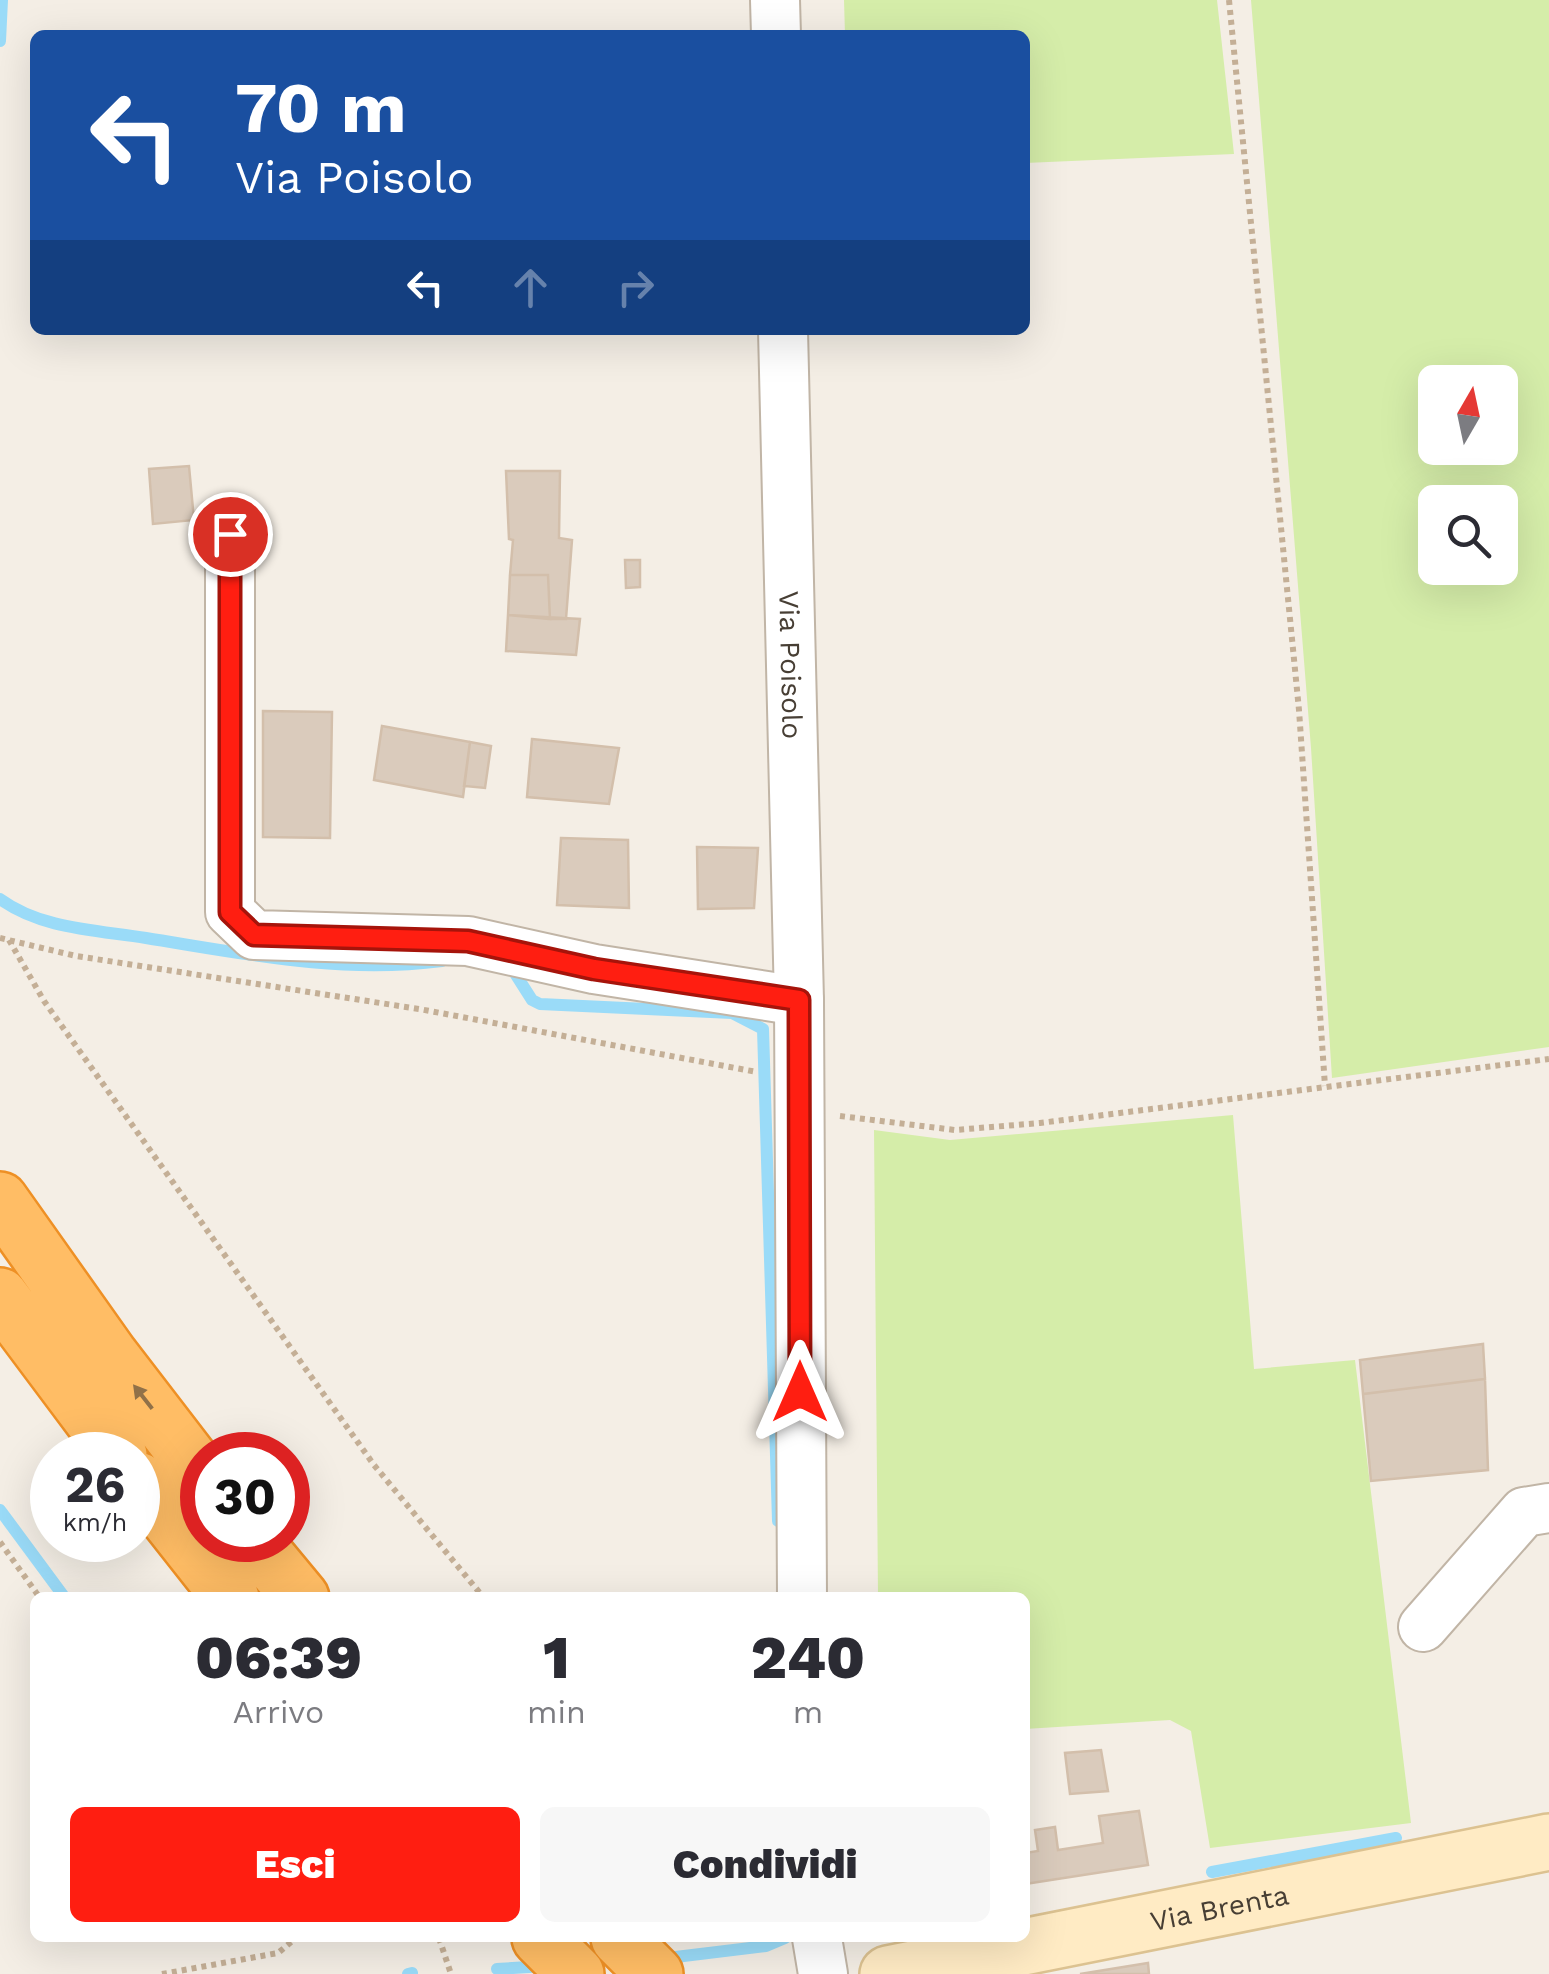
<!DOCTYPE html>
<html lang="it">
<style>
:root{--surface:#fff;--page:#f7f7f7;--text:#2b2b33;--muted:#7c7c81;--accent:#ff1e11}
body{margin:0;font-family:"Work Sans",sans-serif;background:var(--page);color:var(--text);height:100vh;display:flex;flex-direction:column;font-size:38px;white-space:nowrap}
*{box-sizing:border-box;margin:0}
p{font-size:32px;color:var(--muted)}
.icon{flex:none;width:55px;height:55px;fill:none;stroke:currentColor;stroke-width:2;stroke-linecap:round;stroke-linejoin:round}
.map{position:relative;flex:1;overflow:hidden}
.sheet{position:absolute;left:30px;top:1592px;width:1000px;height:350px;display:flex;flex-direction:column;background:var(--surface);border-radius:15px;box-shadow:0 10px 40px #0002}
.sheet>*{flex:none}
.guide{position:absolute;left:30px;top:30px;width:1000px;height:305px;border-radius:15px;box-shadow:0 10px 40px #0002;background:#1a4fa0;color:#fff;overflow:hidden}
.needle{width:65px;rotate:9deg}
.buttons{position:absolute;left:1418px;top:365px;display:grid;gap:20px}
.buttons a{display:grid;place-items:center;width:100px;height:100px;border-radius:15px;background:var(--surface);box-shadow:0 10px 40px #0002;font-size:50px}
.speed{position:absolute;left:30px;top:1432px;display:flex;gap:20px;font-size:50px;font-weight:700;text-align:center}
.speed>*{display:grid;place-content:center;width:130px;height:130px;border-radius:50%;background:var(--surface);box-shadow:0 10px 40px #0002;line-height:1}
.speed small{font-size:25px;font-weight:400}
.speed .limit{border:15px solid #d22;background:#fff;color:#111}
.pin{position:absolute;display:grid;place-items:center;width:85px;height:85px;color:#fff;margin:-42px;border:5px solid #fff;border-radius:50%;box-shadow:0 2px 10px #0007}
.me{position:absolute;width:110px;margin:-55px;rotate:0deg;stroke-linejoin:round;filter:drop-shadow(0 0 8px #0008)}
.turn{display:flex;align-items:center;gap:35px;height:210px;padding:0 40px;font-size:45px}
.turn .icon{width:130px;height:130px;stroke-width:2.5}
.turn b{display:block;font-size:70px;line-height:85px}
.lanes{display:flex;align-items:center;height:95px;padding:0 40px;background:#0003;justify-content:center;gap:50px;direction:ltr}
.lanes .off{opacity:.35}
.eta{display:flex;justify-content:space-evenly;align-items:center;height:170px;text-align:center}
.eta b{font-size:60px;font-weight:800;line-height:70px}
.action{display:flex;gap:20px;margin-top:auto;padding:20px 40px}
.action a{flex:1;height:115px;border-radius:15px;background:var(--accent);color:#fff;font-size:40px;font-weight:800;line-height:115px;text-align:center}
.action a+a{background:var(--page);color:var(--text)}
.map>svg:first-child{display:block}
.green{fill:#d5eda9;fill-rule:evenodd}
.lines{fill:none;stroke-linecap:round;stroke-linejoin:round}
.stream{stroke:#9adbf8;stroke-width:12}
.building{fill:#dacbbc;stroke:#d3bfab;stroke-width:2.5}
.street-casing{stroke:#c1b5a6;stroke-width:52}
.secondary-casing{stroke:#dcc291;stroke-width:60}
.highway-casing{stroke:#ee9025;stroke-width:60}
.path{stroke:#c4af96;stroke-width:6;stroke-dasharray:5 5;stroke-linecap:butt}
.street{stroke:#fff;stroke-width:48}
.secondary{stroke:#ffebc4;stroke-width:55}
.highway{stroke:#ffbd65;stroke-width:55}
.oneway{fill:#917148}
.route-casing{stroke:#a6140b;stroke-width:25}
.route{stroke:#ff1e11;stroke-width:18}
.labels{text-anchor:middle;stroke-width:9;stroke-linejoin:round;paint-order:stroke}
.street-label{font-size:28px;fill:#473e34;stroke:#fff}
</style>
<div class="map">
<svg width="1549" height="1974" viewBox="0 0 1549 1974">
<rect width="100%" height="100%" fill="#f4eee5"/>
<path class="green" d="M844 0H1217L1234 154 1025 163V35H845Z
M1251 0H1549V1047L1332 1078 1311 748ZM1435 382H1500V448H1435ZM1435 502H1500V568H1435Z
M1233 1115 1254 1369 1355 1360 1411 1823 1210 1848 1191 1731 1170 1720 1025 1729V1598L878 1597 874 1130 950 1140Z"/>
<g class="lines">
<path class="stream" d="M0 41 2 0
M0 899C41 929 96 930 146 938 246 954 340 974 442 961
M511 967 532 1000 540 1004 732 1013 763 1029 778 1521
M0 1510 65 1598
M1212 1872 1396 1838
M659 1959 766 1946 785 1938
M497 1969 545 1966
M408 1974 412 1973"/>
</g>
<path class="building" d="M189 466 194 520 153 524 149 469Z
M506 471H560L559 538 572 540 566 619H550L548 575H510L513 540 509 539Z
M625 560H640V587L626 588Z
M510 575H548L550 619 508 615Z
M508 615 580 619 576 655 506 651Z
M263 711 332 712 330 838 263 837Z
M382 726 470 742 463 797 374 780Z
M532 739 619 748 609 804 527 797Z
M470 742 491 746 485 788 464 786Z
M561 838 628 840 629 908 557 905Z
M697 847 758 848 754 908 698 909Z
M1483 1344 1485 1379 1363 1394 1360 1360Z
M1485 1379 1488 1470 1371 1481 1363 1394Z
M1101 1750 1108 1791 1070 1794 1065 1753Z
M1139 1811 1148 1865 1025 1884V1853L1038 1851 1035 1830 1055 1827 1058 1850 1103 1843 1099 1816Z
M1148 1963 1149 1974H1080Z"/>
<g class="lines">
<defs>
<g id="street">
<path d="M775 0 776 35"/>
<path id="s1" d="M783 330 799 1001 802 1598"/>
<path d="M230 534V912L254 935 468 941 594 969 799 1001"/>
<path d="M1423 1627 1524 1512 1549 1508"/>
<path d="M817 1938 823 1974"/>
</g>
<g id="secondary">
<path id="s2" d="M888 1974 1549 1842"/>
</g>
<path id="highway" d="M0 1200 109 1354 202 1475
M0 1296 119 1455
M138 1480 231 1598
M253 1540 301 1598
M540 1938 576 1974
M619 1938 655 1974"/>
</defs>
<use href="#street" class="street-casing"/>
<use href="#secondary" class="secondary-casing"/>
<use href="#highway" class="highway-casing"/>
<path class="path" d="M1229 0 1299 710 1325 1086
M0 938 76 956 419 1009 757 1072
M9 940 44 1001 374 1465 484 1598
M840 1116 955 1130 1040 1123 1549 1059
M0 1542 40 1598
M439 1938 451 1974
M162 1974 278 1953 296 1938"/>
<use href="#street" class="street"/>
<use href="#secondary" class="secondary"/>
<use href="#highway" class="highway"/>
</g>
<defs><path id="oneway-solid" d="M-6-.8H1V-3.2L6.5 0L1 3.2V.8H-6Z" transform="scale(2.5)"/></defs>
<use class="oneway" href="#oneway-solid" transform="translate(143 1397) rotate(-128)"/>
<g class="lines">
<defs>
<path id="route" d="M230 534V912L254 935 468 941 594 969 799 1000 800 1392"/>
</defs>
<use href="#route" class="route-casing"/>
<use href="#route" class="route"/>
</g>
<g class="labels">
<g class="street-label">
<text dy="10" stroke="none"><textPath href="#s1" startOffset="335">Via Poisolo</textPath></text>
<text dy="10" stroke="none"><textPath href="#s2" startOffset="338">Via Brenta</textPath></text>
</g>
</g>
</svg>
<div class="buttons">
<a><svg class="needle" viewBox="-14 -14 28 28"><path d="M0-13l5 13h-10z" fill="#e53935"/><path d="M0 13l5-13h-10z" fill="#7c7c81"/></svg></a>
<a><svg class="icon" aria-label="search" viewBox="0 0 24 24"><circle cx="10" cy="10" r="6"/><path d="M15 15l6 6"/></svg></a>
</div>
<div class="speed"><div>26<small>km/h</small></div><div class="limit">30</div></div>
<div class="pin" style="left:230px;top:534px;background:#d93025"><svg class="icon" aria-label="arrive" viewBox="0 0 24 24"><path d="M6 21V4h12l-3 4 3 4H6"/></svg></div>
<svg class="me" style="left:800px;top:1392px" viewBox="-20 -20 40 40"><path d="M0-17L14 15 0 8-14 15z" fill="#ff1e11" stroke="#fff" stroke-width="4"/></svg>
<div class="guide">
<div class="turn"><svg class="icon" aria-label="left" viewBox="0 0 24 24"><path d="M17 20v-9H6M10 6l-5 5 5 5"/></svg><div><b>70 m</b>Via Poisolo</div></div>
<div class="lanes"><svg class="icon" aria-label="left" viewBox="0 0 24 24"><path d="M17 20v-9H6M10 6l-5 5 5 5"/></svg><svg class="icon off" aria-label="ahead" viewBox="0 0 24 24"><path d="M12 20V5M6 11l6-6 6 6"/></svg><svg class="icon off" aria-label="right" viewBox="0 0 24 24"><path d="M7 20v-9h11M14 6l5 5-5 5"/></svg></div>
</div>
<section class="sheet">
<div class="eta">
<div><b>06:39</b><p>Arrivo</p></div>
<div><b>1</b><p>min</p></div>
<div><b>240</b><p>m</p></div>
</div>
<div class="action"><a>Esci</a><a>Condividi</a></div>
</section>
</div>
